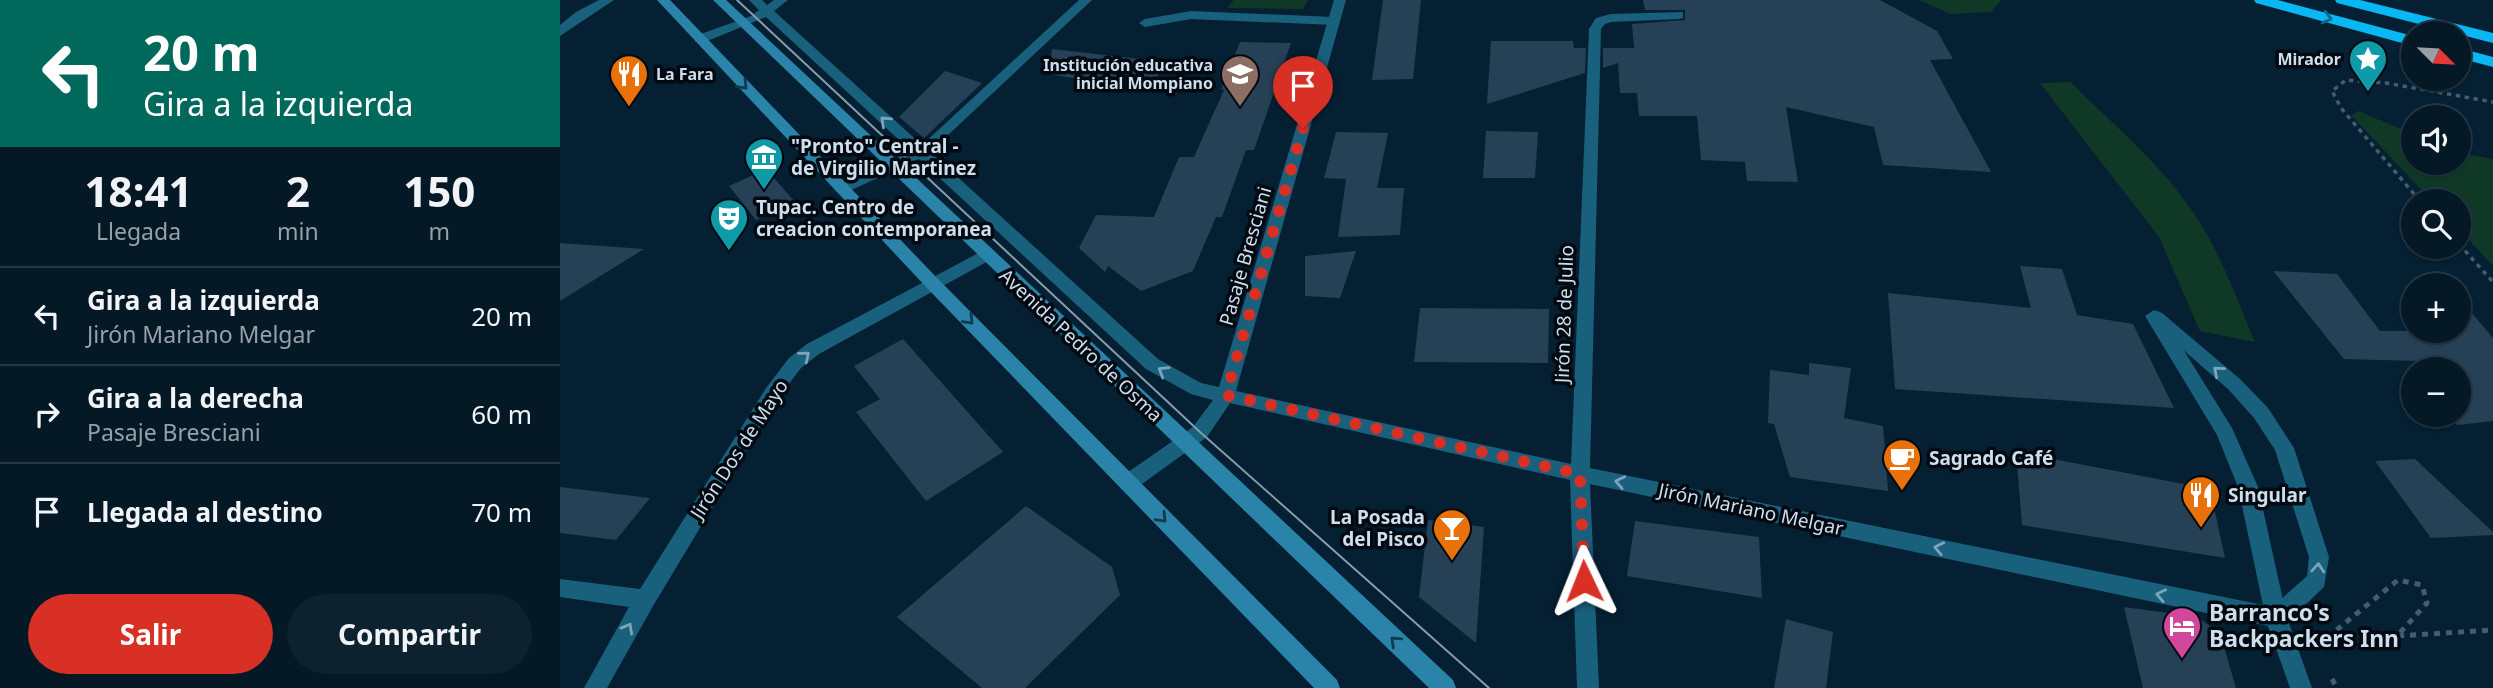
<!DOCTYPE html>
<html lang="es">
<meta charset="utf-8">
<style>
:root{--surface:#041826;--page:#0d212e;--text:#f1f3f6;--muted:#97a0a7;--line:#253743;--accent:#d93025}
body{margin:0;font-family:"Noto Sans",sans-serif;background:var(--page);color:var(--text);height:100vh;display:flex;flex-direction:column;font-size:26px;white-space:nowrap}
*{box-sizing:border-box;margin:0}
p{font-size:23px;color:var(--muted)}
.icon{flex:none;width:38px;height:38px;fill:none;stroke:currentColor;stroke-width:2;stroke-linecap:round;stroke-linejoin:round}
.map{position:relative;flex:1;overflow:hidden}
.details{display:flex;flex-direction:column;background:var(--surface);width:560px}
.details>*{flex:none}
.top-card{background:#00695c;color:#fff;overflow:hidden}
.needle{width:46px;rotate:114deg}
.tools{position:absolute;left:1841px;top:21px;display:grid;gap:14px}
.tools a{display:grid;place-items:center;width:70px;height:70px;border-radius:50%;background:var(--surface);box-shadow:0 2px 5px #0004,0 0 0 2px var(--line);font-size:35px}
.pin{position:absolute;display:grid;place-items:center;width:60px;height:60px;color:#fff;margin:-72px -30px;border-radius:50% 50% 50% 0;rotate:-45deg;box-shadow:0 0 7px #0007}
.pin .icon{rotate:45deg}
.me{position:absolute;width:77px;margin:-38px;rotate:358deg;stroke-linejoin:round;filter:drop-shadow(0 0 5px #0008)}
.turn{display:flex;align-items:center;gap:24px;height:147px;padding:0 28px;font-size:32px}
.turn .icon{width:91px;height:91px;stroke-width:2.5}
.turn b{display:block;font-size:49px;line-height:60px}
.eta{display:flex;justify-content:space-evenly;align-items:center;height:119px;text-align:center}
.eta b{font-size:42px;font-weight:700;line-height:49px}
.primary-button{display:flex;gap:14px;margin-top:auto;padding:14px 28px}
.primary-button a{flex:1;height:80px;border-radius:42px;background:var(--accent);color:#fff;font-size:28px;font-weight:700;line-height:80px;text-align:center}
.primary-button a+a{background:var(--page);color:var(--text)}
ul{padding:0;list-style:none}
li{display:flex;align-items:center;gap:21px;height:98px;padding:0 28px;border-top:2px solid var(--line)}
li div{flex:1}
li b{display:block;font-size:26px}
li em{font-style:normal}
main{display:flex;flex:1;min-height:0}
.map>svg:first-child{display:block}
.green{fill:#0f3926}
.building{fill:#264156}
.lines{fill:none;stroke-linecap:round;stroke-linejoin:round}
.path-far1{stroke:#455c6d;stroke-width:3.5;stroke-dasharray:4.5 4.5;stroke-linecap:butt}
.path{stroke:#455c6d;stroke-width:5;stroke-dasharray:6 6;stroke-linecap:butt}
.lane{fill:#19607d;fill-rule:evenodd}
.street{fill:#19607d;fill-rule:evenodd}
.secondary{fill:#2a83a8;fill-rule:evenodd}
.highway{fill:#09b8f3;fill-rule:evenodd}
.tram{stroke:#899cab;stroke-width:2}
.oneway{stroke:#06698d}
.oneway2{stroke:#123a4d}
.oneway3{stroke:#7da5ba}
.route{stroke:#d93025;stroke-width:12;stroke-dasharray:0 21.6}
.labels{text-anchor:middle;stroke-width:7;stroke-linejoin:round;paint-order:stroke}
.far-poi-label{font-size:16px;font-weight:bold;fill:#cfdeeb;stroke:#020911;text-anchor:end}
.poi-label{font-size:19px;font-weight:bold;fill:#cfdeeb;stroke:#020911;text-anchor:start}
.street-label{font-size:19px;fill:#cfdeeb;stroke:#020911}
.near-poi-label{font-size:23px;font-weight:bold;fill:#cfdeeb;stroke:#020911;text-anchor:start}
</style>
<main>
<section class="details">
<div class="top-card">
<div class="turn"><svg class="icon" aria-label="left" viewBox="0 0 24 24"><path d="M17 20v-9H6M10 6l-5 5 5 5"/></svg><div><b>20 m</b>Gira a la izquierda</div></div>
</div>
<div class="eta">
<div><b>18:41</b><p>Llegada</p></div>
<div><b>2</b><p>min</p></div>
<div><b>150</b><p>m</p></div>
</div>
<ul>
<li><svg class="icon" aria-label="left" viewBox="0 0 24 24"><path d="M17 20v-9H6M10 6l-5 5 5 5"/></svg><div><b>Gira a la izquierda</b><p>Jirón Mariano Melgar</p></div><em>20 m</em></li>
<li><svg class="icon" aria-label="right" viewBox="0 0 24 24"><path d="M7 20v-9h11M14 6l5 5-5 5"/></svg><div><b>Gira a la derecha</b><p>Pasaje Bresciani</p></div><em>60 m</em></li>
<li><svg class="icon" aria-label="arrive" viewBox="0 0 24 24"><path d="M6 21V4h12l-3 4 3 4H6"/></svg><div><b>Llegada al destino</b></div><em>70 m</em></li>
</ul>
<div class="primary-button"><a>Salir</a><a>Compartir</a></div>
</section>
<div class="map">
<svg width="1933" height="688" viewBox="0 0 1933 688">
<rect width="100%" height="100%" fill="#052033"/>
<path class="green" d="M674 0H748L743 9 667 8Z
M1359 0H1441L1431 12 1391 14Z
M1510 82C1553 124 1602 165 1635 215 1661 254 1677 300 1695 342L1640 331 1599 237 1480 83Z
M1798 111 1853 134V163H1899V153L1933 159V266L1899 229V201H1872L1791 115Z"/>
<path class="building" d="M823 0H861L853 79 812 80Z
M1083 0H1320L1377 31 1393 59 1370 60 1431 172 1323 165 1314 127 1226 107 1238 182 1187 181 1185 162 1141 160 1137 116H1079L1077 93H1060L1058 63 1043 68V48H1074L1072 24 1125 20V10H1085Z
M931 41H1013L1014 48H1026L1025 73 927 104Z
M680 42 731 43 694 150H686L662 217H656L633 271 581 291 548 266 545 272 519 248 536 215 594 217 619 157H634L664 90 661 89Z
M492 49 605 62 591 91 489 74Z
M385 71 422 83 364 138 339 117Z
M926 131 978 132 975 178H923Z
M776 132 828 133 817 188H844L840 235 778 237 786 179 764 178Z
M206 169 235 202 196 220 169 186Z
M0 243 84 249 0 301Z
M796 251 780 298 745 296V256Z
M1460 266 1502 269 1517 315 1573 324 1614 408 1335 389 1328 293 1471 308Z
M1713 271 1777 274 1820 331H1899V298L1933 338V421L1897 425 1891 415H1899V369H1863L1858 361 1784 359Z
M860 308 989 309 988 363 854 362Z
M343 339 443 452 366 501 296 412 320 399 294 366Z
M1249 363 1291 368 1284 418 1323 426 1328 491 1230 477 1214 424 1208 423 1210 370 1249 375Z
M1456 452 1650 489 1665 558 1462 525Z
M1855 459 1933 532V535L1871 538 1815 461Z
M0 487 90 498 56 540 0 533Z
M466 506 552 567 560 595 465 688H422L337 617Z
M868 520 924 527 916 643 859 597Z
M1075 521 1199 537 1202 598 1067 576Z
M1564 607 1637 617 1660 633 1676 688H1583Z
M1226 619 1273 632 1266 688H1214Z"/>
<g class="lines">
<path class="path-far1" d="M1860 201 1781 108 1772 91 1786 80 1826 83 1933 102
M1899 244 1933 282"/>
<path class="path" d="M1758 645 1838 580 1862 585 1867 603 1837 636 1933 630
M1772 679 1777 688"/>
<path class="lane" d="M39 0H54L0 36V25L16 12Z
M631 11 774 17 780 21 774 25 631 19 585 27 579 23 585 19Z
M1596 311 1602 313 1680 379 1708 408 1734 448 1769 557 1764 587 1724 625 1716 628 1708 625 1705 618 1708 611 1747 576 1749 557 1715 450 1694 418 1668 389 1590 321 1587 317 1590 313Z"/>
<path class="street" d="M189 0H202L207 5 214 0H228L214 11 362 145 519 0H532L370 152 598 359 641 383 659 387 774 0H786L676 391 1011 464 1029 29 1036 18 1051 14 1123 12V18L1119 19 1051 22 1045 24 1041 29 1030 468 1703 605 1678 487 1657 435 1585 316 1594 310 1600 312 1672 428 1698 487 1727 618 1752 688H1730L1708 626 1030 484 1039 688H1017L1010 480 670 403 647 437 575 489 568 491 561 489 558 483 561 477 633 427 653 400 631 394 586 369 359 159 287 192H277L274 189 277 186 351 151 206 17 145 42H135V36L191 16 199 10Z
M426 249 432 251 434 255 432 259 259 354 241 368 218 398 93 606 47 688H24L69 607 0 597V579L80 589 206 388 229 358 247 344Z"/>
<path class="secondary" d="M97 0H110L379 280 777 680 780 688H754L367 288Z
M153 0H166L893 680 896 688H869Z"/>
<path class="highway" d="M1694 0H1718L1853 36V46L1696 3Z
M1775 0H1800L1933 33V43L1777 3Z
M1899 48 1933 57V67L1899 58Z"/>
<path class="tram" d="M177 0 640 432 929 688"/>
</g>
<defs><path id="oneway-chevron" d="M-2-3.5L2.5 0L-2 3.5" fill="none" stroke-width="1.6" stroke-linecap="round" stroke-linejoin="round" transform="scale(1.75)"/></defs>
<use class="oneway" href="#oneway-chevron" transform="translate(1767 18) rotate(15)"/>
<g class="oneway2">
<use href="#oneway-chevron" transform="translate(183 85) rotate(46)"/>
<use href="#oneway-chevron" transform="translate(409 320) rotate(46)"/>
<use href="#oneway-chevron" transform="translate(602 518) rotate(46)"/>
<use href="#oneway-chevron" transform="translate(835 641) rotate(-137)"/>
</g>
<g class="oneway3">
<use href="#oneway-chevron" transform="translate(325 121) rotate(-137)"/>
<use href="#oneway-chevron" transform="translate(245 356) rotate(-39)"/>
<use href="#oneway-chevron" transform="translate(603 371) rotate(-148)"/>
<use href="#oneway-chevron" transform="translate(1658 371) rotate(-139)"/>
<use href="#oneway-chevron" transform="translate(1060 482) rotate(-168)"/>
<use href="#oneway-chevron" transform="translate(1379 548) rotate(-168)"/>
<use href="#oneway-chevron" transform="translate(1758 568) rotate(-86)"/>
<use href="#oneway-chevron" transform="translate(1601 595) rotate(-168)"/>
<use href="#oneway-chevron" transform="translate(68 628) rotate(-61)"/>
</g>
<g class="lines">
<path class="route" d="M743 128 666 395 1020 474 1024 581"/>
</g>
<defs>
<symbol id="sight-pin" viewBox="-11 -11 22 30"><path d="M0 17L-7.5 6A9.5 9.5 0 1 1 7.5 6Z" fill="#0f9aa8" stroke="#020911"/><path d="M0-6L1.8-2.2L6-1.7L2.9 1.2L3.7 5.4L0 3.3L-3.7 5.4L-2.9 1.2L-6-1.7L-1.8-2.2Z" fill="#fff"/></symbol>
<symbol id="restaurant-pin" viewBox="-11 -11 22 30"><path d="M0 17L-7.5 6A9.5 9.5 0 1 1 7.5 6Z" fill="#e8710a" stroke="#020911"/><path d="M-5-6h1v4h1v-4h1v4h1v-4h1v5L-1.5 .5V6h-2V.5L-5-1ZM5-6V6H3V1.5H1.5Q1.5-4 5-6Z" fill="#fff"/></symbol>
<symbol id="school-pin" viewBox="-11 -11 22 30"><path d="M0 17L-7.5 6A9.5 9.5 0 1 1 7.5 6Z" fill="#8d6e63" stroke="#020911"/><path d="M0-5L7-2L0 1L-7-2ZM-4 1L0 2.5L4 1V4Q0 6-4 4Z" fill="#fff"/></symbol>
<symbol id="museum-pin" viewBox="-11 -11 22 30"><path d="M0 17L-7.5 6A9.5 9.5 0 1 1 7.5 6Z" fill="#0f9aa8" stroke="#020911"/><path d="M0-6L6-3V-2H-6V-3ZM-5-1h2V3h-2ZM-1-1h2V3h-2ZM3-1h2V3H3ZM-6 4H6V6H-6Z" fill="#fff"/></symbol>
<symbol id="theatre-pin" viewBox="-11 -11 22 30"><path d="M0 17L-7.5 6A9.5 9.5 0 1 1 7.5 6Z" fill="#0f9aa8" stroke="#020911"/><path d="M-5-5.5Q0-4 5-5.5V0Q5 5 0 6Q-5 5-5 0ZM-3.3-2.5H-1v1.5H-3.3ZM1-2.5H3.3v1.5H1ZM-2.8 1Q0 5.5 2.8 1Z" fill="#fff"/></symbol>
<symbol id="cafe-pin" viewBox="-11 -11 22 30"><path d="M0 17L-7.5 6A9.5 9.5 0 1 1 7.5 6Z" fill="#e8710a" stroke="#020911"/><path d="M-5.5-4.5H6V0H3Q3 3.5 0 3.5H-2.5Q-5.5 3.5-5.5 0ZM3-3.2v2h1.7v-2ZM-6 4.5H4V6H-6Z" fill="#fff"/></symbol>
<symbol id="bar-pin" viewBox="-11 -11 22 30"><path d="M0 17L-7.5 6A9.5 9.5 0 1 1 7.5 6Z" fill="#e8710a" stroke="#020911"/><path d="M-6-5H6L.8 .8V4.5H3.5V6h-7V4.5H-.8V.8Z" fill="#fff"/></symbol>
<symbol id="hotel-pin" viewBox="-11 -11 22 30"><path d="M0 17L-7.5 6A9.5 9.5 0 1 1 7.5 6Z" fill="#d1479c" stroke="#020911"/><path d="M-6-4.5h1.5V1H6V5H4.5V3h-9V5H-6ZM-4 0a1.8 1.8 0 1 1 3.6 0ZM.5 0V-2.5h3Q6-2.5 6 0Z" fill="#fff"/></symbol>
</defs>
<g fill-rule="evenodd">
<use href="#sight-pin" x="1786" y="37" width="44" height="60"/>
<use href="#restaurant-pin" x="47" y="52" width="44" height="60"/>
<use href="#school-pin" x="658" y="52" width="44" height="60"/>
<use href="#museum-pin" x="182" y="135" width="44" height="60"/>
<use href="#theatre-pin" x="147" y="196" width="44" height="60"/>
<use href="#cafe-pin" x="1320" y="436" width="44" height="60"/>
<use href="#restaurant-pin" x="1619" y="473" width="44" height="60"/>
<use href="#bar-pin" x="870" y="506" width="44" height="60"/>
<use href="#hotel-pin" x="1600" y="604" width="44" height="60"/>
</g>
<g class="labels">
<g class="far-poi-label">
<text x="1781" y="65">Mirador</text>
<text x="653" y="71">Institución educativa<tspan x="653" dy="18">inicial Mompiano</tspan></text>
<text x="96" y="80" text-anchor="start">La Fara</text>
</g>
<g class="poi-label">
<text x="231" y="153">"Pronto" Central -<tspan x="231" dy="22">de Virgilio Martinez</tspan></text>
<text x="196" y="214">Tupac. Centro de<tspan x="196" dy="22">creacion contemporanea</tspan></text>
<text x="1369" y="465">Sagrado Café</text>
<text x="1668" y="502">Singular</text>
<text x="865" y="524" text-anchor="end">La Posada<tspan x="865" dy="22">del Pisco</tspan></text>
</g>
<g class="street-label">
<text transform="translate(685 256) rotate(-74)" y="7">Pasaje Bresciani</text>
<text transform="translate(1004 314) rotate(-88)" y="7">Jirón 28 de Julio</text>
<text transform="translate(521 345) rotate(43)" y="7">Avenida Pedro de Osma</text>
<text transform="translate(179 449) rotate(-57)" y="7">Jirón Dos de Mayo</text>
<text transform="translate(1191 509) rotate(12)" y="7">Jirón Mariano Melgar</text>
</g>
<g class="near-poi-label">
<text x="1649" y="621">Barranco's<tspan x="1649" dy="26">Backpackers Inn</tspan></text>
</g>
</g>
</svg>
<div class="tools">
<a><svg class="needle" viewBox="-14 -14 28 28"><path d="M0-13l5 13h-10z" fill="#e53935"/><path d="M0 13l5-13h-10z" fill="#97a0a7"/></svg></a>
<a><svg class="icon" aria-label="sound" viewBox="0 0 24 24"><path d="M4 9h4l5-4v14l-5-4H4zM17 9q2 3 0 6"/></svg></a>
<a><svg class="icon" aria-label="search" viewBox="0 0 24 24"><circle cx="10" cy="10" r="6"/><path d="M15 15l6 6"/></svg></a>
<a>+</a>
<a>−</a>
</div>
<div class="pin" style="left:743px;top:128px;background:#d93025"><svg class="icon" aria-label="arrive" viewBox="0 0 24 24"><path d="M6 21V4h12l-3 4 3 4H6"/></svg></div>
<svg class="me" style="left:1024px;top:581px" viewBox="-20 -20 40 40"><path d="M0-17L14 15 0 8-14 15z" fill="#d93025" stroke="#fff" stroke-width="4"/></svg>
</div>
</main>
